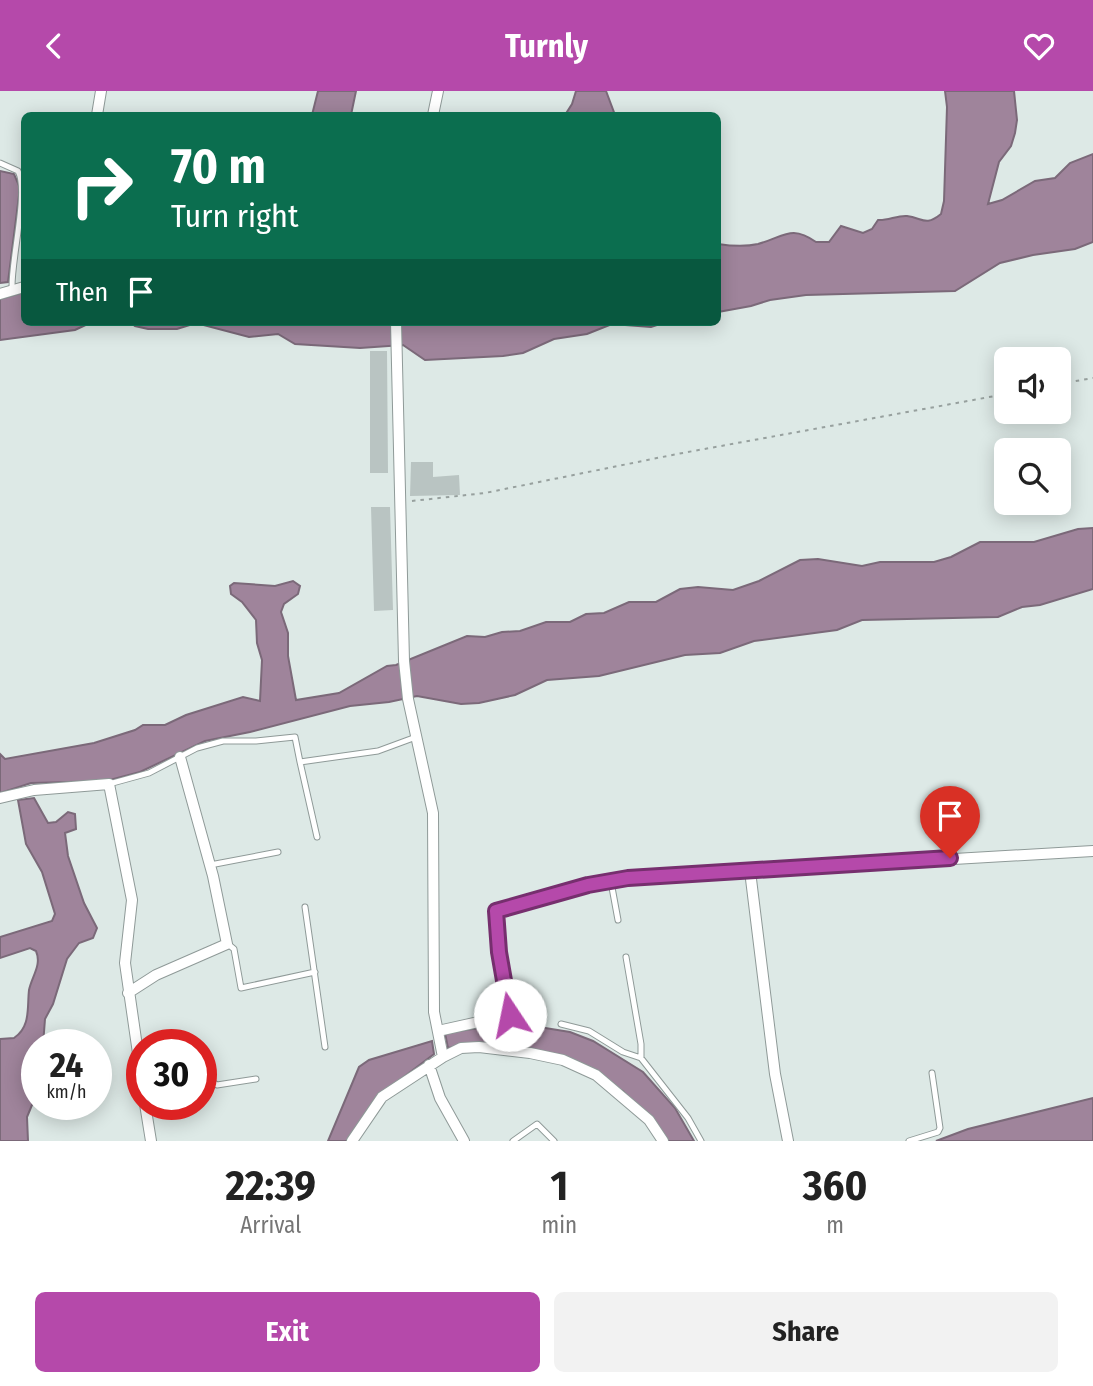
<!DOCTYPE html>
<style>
:root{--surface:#fff;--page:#f2f2f2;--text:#222;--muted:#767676;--accent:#b549aa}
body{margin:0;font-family:"Fira Sans Condensed",sans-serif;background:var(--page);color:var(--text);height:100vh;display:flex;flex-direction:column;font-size:26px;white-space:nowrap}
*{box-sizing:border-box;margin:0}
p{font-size:23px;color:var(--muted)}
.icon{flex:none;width:38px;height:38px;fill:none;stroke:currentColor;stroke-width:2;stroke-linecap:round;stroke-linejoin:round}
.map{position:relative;height:1050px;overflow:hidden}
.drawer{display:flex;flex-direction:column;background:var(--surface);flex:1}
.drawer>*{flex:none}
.banner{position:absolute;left:21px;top:21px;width:700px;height:214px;border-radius:10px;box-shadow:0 4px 18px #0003;background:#0b6e4f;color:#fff;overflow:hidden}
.tools{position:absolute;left:994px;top:256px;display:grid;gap:14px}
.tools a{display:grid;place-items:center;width:77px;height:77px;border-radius:10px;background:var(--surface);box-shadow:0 4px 18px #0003;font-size:35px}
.speed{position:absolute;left:21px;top:938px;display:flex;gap:14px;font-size:35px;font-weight:700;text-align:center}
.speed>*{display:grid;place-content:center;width:91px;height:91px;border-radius:50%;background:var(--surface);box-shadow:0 4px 18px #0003;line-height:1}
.speed small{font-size:18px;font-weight:400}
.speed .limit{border:10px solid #d22;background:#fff;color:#111}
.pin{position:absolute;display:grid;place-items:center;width:60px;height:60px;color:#fff;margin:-72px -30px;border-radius:50% 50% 50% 0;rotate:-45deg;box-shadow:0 0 7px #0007}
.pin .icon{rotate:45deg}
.me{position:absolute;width:77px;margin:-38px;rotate:349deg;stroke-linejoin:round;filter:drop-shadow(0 0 5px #0008)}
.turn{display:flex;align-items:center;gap:24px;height:147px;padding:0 35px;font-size:32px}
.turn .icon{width:91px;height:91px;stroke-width:2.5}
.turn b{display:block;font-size:49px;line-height:60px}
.then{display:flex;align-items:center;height:66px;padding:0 35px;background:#0003;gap:14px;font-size:26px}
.eta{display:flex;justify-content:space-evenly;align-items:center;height:119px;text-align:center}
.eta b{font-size:42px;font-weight:700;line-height:49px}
.button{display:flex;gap:14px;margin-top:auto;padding:14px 35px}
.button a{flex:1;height:80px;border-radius:10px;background:var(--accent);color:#fff;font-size:28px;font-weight:700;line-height:80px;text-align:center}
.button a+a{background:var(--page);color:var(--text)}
header{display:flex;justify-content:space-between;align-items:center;height:91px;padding:0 35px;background:var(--accent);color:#fff;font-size:32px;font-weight:700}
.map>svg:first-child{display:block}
.water{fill:#9f849b;stroke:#7b6979;stroke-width:2}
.building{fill:#b9c4c2}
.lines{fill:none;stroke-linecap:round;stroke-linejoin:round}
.service-casing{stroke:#8f9a98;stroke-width:7}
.minor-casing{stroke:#8f9a98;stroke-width:12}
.path{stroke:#97a09e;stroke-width:2;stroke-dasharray:3.5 5;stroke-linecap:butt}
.service{stroke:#fff;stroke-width:5}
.minor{stroke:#fff;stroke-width:10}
.route-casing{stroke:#762f6e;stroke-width:18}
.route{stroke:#b549aa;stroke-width:12}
</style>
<header><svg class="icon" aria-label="back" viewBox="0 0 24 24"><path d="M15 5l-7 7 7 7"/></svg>Turnly<svg class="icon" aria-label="heart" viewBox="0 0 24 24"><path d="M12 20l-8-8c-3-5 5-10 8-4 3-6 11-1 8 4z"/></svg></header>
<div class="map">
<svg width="1093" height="1050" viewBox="0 0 1093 1050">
<rect width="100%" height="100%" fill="#dde9e6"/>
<path class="water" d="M318 0H356L351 24H312Z
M576 0H606L615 24H565L572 13Z
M945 0H1014L1017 29 1015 42 1011 55 999 71 988 113 1002 109 1035 90 1055 87 1070 72 1093 63V151L1075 158 1033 164 1000 172 955 200 806 204 770 209 751 215 718 221V153C731 155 745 156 758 153 784 146 791 133 816 151H829L841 135 863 142 872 138 878 129C887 130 898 124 907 125 923 127 925 136 941 123L944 110 947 16Z
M0 80 14 83 20 97 8 191 0 192Z
M24 201V231H92L75 239 0 249V208Z
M130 231H666L651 236 612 233 587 243 554 248 523 262 503 265 425 269 403 254 360 257 295 253 278 243 249 246 196 232 177 238H148L135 235Z
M1093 437V498L1040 514 1022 516 998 526 862 529 837 539 754 550 720 562 685 564 599 585 547 589 515 604 479 612 461 613 417 605 389 611 350 615 250 641 205 650 140 681 106 690 31 692 0 702V663L5 668 94 652 135 639 143 634H165L186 624 243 606 260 610 262 569 257 552 256 529 242 511 231 503 230 495 234 492 275 495 293 490 300 495 298 503 284 513 281 521 288 542V565L296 609 339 602 387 575 396 574 467 545 485 546 502 541 520 540 546 531H570L586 523 604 522 629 511H656L680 498 698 496 733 499 759 490 800 469 818 468 862 475 880 471H934L951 466 980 451H1034L1078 438Z
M34 707 48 732 56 731 68 721 75 723 76 738 65 742 68 765 84 812 97 837 93 847 79 852 67 868 53 913 45 928 43 954H37V1002L27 1026 28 1050H0V948L14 947C31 936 27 916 29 899 32 885 42 874 36 860L30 857 0 867V846L52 830 55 823 42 781 26 753 18 709Z
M514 932 570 941 593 950 643 981 675 1017 694 1050H667L623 1000 534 959 513 955 470 953 448 957 445 942Z
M432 950 434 963 375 1008 347 1050H328L359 976 369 969Z
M1093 1007V1050H936L968 1038Z"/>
<path class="building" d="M370 260H387L388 382H370Z
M411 371H433V386L459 384 460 404 410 405Z
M371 416H390L393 519 374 520Z"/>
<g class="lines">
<defs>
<path id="service" d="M0 72 18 80C29 100 11 168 12 198
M300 671 317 746
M109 693 149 682 197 657 223 650H256L295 646 300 671 378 660 416 646
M210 774 278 761
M611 791 618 829
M305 816 325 956
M228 853 234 858 241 897 315 881
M626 866 641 953V967
M561 933 589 940 623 961 641 967 688 1027 701 1050
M201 991 211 990 217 994 256 988
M513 1050 537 1033 554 1050
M909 1050 938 1041 940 1037 932 982"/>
<path id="minor" d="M97 24 101 0
M433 24 438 0
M0 203 24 196
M396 231 404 570 408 608 433 722 434 921 443 966
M0 707 34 699 109 693 132 809 125 872 142 990
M750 780 775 983 788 1050
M128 902 156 884 227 853 213 785 180 666
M438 940 510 924 499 861 496 820 588 794 628 787 1093 760
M429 974 440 1007 464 1050
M145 1013 151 1050
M352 1050 382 1006 443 966 461 957 479 956 530 962 563 969 596 984 649 1029 663 1050"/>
</defs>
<use href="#service" class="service-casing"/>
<use href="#minor" class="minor-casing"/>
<path class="path" d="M1059 293 1093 287
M412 410 485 402 677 363 1006 303"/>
<use href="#service" class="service"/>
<use href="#minor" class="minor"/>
</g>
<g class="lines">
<defs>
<path id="route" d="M510 924 499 861 496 820 588 794 628 787 950 767"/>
</defs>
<use href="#route" class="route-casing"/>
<use href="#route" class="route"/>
</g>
</svg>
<div class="tools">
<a><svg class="icon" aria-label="sound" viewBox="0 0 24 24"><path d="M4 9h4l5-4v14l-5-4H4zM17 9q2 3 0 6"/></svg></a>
<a><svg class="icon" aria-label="search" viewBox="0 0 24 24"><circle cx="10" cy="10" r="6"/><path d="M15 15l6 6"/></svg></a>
</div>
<div class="speed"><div>24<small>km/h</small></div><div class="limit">30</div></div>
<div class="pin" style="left:950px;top:767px;background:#d93025"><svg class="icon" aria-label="arrive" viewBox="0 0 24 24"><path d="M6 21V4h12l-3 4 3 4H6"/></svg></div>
<svg class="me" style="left:510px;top:924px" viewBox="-20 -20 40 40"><circle r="19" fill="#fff"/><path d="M0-13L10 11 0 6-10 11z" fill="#b549aa"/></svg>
<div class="banner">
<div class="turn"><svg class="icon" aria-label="right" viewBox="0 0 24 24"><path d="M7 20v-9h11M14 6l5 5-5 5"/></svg><div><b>70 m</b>Turn right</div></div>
<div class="then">Then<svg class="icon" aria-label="arrive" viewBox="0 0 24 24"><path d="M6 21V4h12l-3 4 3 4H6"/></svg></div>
</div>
</div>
<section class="drawer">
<div class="eta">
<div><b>22:39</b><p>Arrival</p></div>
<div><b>1</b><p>min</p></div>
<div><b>360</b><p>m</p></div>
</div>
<div class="button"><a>Exit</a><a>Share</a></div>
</section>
